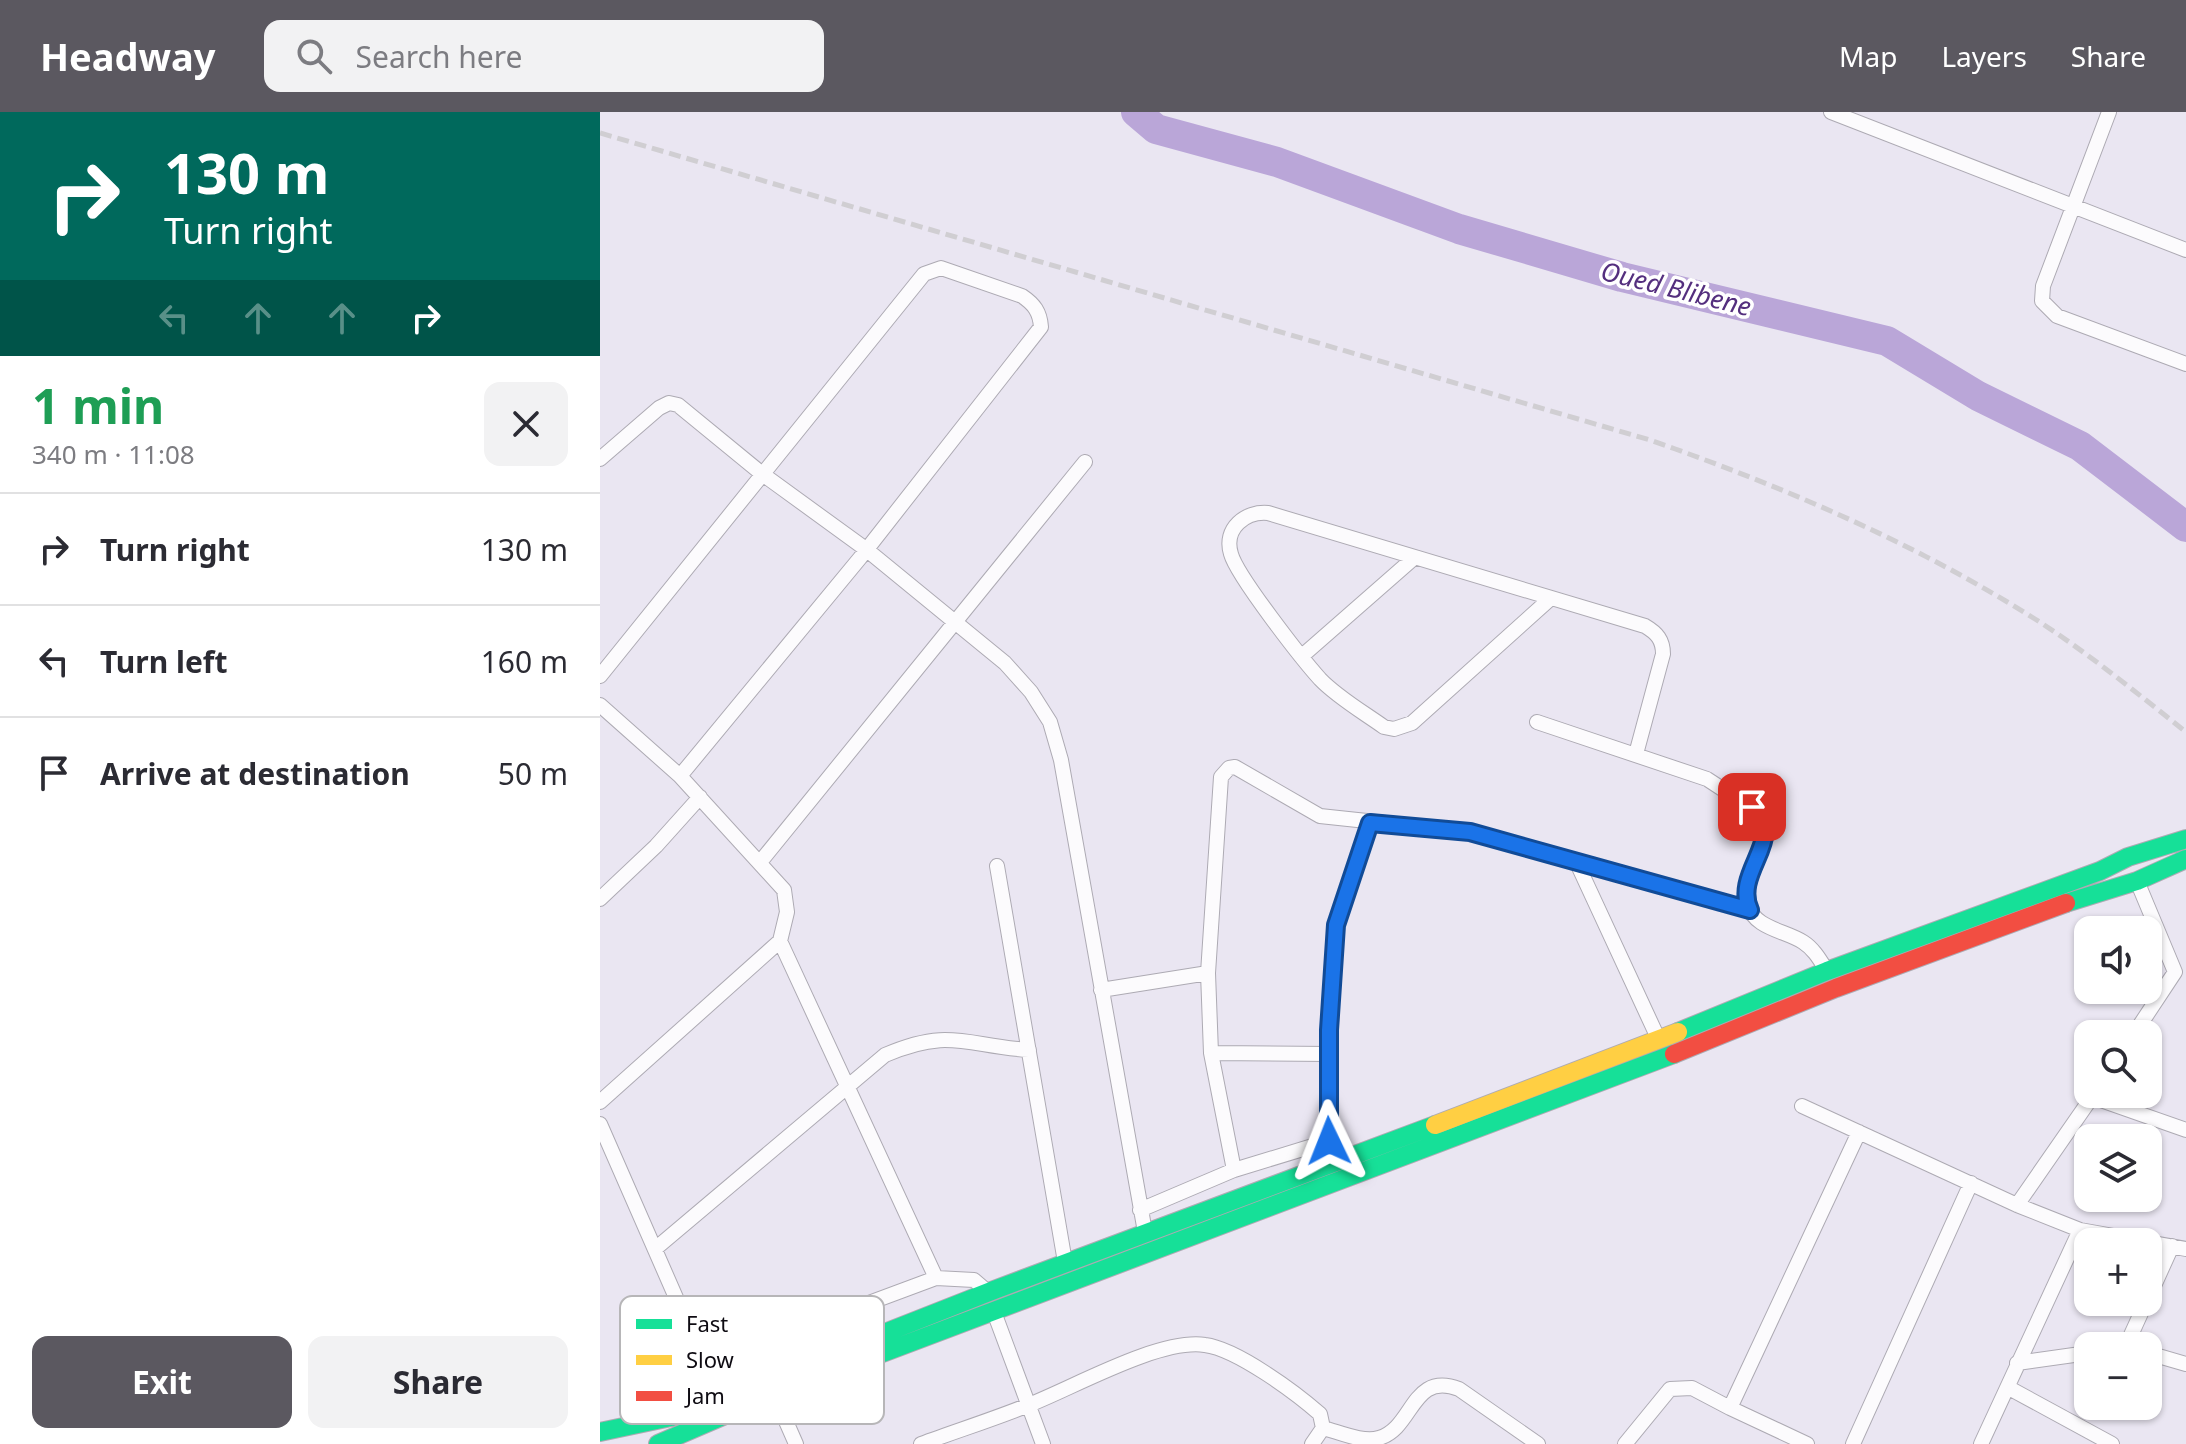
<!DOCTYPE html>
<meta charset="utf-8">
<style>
:root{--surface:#fff;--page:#f2f2f3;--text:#2b2b33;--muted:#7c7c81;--line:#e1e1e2;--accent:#5b5860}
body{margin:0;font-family:"Noto Sans",sans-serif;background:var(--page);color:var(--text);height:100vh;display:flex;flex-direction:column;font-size:30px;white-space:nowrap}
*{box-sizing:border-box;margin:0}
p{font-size:26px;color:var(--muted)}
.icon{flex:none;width:44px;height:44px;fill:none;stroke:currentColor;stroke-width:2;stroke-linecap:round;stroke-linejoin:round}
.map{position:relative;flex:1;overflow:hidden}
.sheet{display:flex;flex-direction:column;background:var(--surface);width:600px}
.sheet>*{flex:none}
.banner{background:#00695c;color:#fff;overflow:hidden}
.fabs{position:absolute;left:1474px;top:804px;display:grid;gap:16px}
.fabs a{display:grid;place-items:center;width:88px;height:88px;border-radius:16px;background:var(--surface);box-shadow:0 2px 6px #0004;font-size:40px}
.pin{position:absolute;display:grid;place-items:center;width:68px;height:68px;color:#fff;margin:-34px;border-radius:16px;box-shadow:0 4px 12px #0006}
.me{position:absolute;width:88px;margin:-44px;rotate:358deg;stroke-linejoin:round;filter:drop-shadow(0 0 6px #0008)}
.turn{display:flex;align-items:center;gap:28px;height:168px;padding:0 32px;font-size:36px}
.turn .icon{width:104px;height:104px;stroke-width:2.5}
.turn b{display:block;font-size:56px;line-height:68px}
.lanes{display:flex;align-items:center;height:76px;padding:0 32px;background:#0003;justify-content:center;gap:40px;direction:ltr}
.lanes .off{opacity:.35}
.round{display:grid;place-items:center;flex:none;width:84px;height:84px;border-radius:16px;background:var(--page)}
.overview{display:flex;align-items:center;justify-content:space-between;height:136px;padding:0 32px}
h1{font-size:48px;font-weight:700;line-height:60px;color:#1e9e55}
.cta{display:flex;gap:16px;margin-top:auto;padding:16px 32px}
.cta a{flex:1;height:92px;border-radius:16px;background:var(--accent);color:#fff;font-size:32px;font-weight:700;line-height:92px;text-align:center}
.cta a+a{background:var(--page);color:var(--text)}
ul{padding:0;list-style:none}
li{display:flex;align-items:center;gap:24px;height:112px;padding:0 32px;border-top:2px solid var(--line)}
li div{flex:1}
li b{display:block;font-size:30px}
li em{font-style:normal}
header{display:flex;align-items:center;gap:48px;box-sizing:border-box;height:112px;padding:0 40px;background:var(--accent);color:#fff}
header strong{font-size:38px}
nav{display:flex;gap:44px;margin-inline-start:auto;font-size:28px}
.search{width:560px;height:72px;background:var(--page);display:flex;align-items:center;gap:20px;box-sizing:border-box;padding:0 28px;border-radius:16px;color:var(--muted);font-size:30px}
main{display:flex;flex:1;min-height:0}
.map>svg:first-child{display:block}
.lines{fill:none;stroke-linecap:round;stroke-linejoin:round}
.river{stroke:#baa6d8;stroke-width:30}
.street-casing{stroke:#adaab3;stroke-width:16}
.fast-casing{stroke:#adaab3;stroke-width:20}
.slow-casing{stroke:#adaab3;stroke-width:20}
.jam-casing{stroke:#adaab3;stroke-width:20}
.street{stroke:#fcfbfd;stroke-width:14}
.fast{stroke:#16e098;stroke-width:18}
.slow{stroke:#ffcf43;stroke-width:18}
.jam{stroke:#f24e42;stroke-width:18}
.rail{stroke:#d0ced2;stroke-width:5;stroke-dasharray:12 6;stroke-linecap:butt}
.route-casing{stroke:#114b97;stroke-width:20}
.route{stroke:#1a73e8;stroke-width:14}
.labels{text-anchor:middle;stroke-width:7;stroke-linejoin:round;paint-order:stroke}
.water-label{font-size:26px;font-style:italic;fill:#542f7e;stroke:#fff}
.key{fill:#fff;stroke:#b7b6b8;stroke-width:2}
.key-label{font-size:22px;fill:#0e0b12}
</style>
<header>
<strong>Headway</strong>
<div class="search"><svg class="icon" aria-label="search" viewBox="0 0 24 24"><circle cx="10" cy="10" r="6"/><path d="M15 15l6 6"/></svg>Search here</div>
<nav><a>Map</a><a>Layers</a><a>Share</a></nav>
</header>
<main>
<section class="sheet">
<div class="banner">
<div class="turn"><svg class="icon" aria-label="right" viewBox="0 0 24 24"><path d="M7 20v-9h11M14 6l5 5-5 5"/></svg><div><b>130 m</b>Turn right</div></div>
<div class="lanes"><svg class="icon off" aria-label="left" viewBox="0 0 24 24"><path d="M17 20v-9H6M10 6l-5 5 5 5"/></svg><svg class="icon off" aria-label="ahead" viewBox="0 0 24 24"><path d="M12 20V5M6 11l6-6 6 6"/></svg><svg class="icon off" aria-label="ahead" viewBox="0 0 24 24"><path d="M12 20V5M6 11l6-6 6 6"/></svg><svg class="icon" aria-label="right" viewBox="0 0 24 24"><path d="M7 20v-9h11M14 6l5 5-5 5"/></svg></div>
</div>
<div class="overview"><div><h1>1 min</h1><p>340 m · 11:08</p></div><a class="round"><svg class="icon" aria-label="close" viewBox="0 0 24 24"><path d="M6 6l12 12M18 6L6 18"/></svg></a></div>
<ul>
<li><svg class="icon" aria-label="right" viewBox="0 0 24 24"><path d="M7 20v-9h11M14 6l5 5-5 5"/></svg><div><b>Turn right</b></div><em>130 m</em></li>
<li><svg class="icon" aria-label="left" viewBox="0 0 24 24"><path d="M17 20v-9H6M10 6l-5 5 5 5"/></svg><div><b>Turn left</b></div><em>160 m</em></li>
<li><svg class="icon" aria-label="arrive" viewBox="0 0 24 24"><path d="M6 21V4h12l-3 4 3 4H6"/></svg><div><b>Arrive at destination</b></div><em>50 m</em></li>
</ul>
<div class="cta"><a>Exit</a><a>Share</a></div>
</section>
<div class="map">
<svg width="1586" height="1332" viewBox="0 0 1586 1332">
<rect width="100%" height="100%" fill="#eae6f2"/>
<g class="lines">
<path class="river" d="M536 0 556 17 677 50 859 117 1022 165 1287 229 1378 284 1480 334 1586 415"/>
<defs>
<path id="street" d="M1231 0 1586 138
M1509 0 1443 174 1442 189 1457 204 1586 252
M0 347 59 296 69 291 78 293 161 361 267 438 405 551 431 580 450 610 461 648 545 1120
M951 486 812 611 794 617 784 615C763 600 737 585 720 567 702 547 637 464 631 442 623 416 646 399 668 401L1045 514C1057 521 1063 528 1063 542L1036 642
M702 544 815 445
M0 564 324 162 341 156 422 184C434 192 440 200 441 215L260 446 80 664
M0 593 80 664 184 778 187 800 180 829 336 1166 374 1168 388 1180
M937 610 1107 667 1162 703C1178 733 1137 760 1147 792 1155 817 1184 818 1203 830 1214 837 1220 848 1227 859
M161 749 485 350
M976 749 1058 926
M397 754 465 1150
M0 787 56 734 100 685
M501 878 608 861
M1534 922 1575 860 1537 769
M611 941 729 942
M1492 985 1586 1018
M0 990 180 829
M1202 994 1417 1093 1480 1118 1586 1137
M0 1012 105 1252
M737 1051 729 1029 727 988 736 813 770 711
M634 1058 611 941 608 861 621 665 629 656 635 655 720 704 870 720 1150 798
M1417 1093 1494 982
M540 1098 634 1058 729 1029
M55 1137 285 943C350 915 366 934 429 938
M1548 1187 1572 1134
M394 1200 443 1332
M1526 1234 1546 1190
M1548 1241 1586 1252
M1417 1251 1488 1241
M1409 1276 1512 1332
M174 1282 196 1332
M95 1295 105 1252 336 1166
M723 1316C739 1320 763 1331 779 1326 814 1316 811 1259 859 1277L938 1332
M321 1332C356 1319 391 1308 426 1294 471 1277 559 1226 605 1233 637 1237 696 1281 720 1302L723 1316 712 1332
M1025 1332 1070 1277 1092 1276 1130 1296
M1207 1332 1130 1296 1259 1020
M1253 1332 1371 1071
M1381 1332 1480 1118"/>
<path id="fast" d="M1466 791 1537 769 1586 747
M1078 920 1227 859 1500 759 1528 745 1586 727
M0 1320 71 1305 394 1178 835 1013
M58 1332 174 1282 1074 942"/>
<path id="slow" d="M835 1013 1078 920"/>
<path id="jam" d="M1074 942 1236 876 1466 791"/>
</defs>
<use href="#street" class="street-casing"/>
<use href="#fast" class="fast-casing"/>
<use href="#slow" class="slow-casing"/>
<use href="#jam" class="jam-casing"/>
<use href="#street" class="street"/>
<use href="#fast" class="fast"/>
<use href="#slow" class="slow"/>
<use href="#jam" class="jam"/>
<path class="rail" d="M0 21 1050 328C1184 375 1315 431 1435 507 1488 541 1537 581 1586 620"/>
</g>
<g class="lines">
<defs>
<path id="route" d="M729 1029V918L736 813 770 711 870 720 1150 798C1132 760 1189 725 1152 695"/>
</defs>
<use href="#route" class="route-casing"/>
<use href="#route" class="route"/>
</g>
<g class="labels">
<g class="water-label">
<text transform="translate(1076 177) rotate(14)" y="9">Oued Blibene</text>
</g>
</g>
<rect x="20" y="1184" width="264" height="128" rx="12" class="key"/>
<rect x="36" y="1207" width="36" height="10" fill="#16e098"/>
<rect x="36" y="1243" width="36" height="10" fill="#ffcf43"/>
<rect x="36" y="1279" width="36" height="10" fill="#f24e42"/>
<g class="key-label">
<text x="86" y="1220">Fast</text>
<text x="86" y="1256">Slow</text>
<text x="86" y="1292">Jam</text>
</g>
</svg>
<div class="fabs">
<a><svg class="icon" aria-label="sound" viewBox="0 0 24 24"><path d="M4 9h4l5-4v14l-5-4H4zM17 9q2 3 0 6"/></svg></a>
<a><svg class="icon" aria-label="search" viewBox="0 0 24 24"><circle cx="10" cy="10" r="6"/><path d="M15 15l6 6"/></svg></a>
<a><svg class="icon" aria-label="layers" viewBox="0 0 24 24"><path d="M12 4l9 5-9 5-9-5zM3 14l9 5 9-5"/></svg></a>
<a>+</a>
<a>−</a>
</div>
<div class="pin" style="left:1152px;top:695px;background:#d93025"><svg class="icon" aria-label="arrive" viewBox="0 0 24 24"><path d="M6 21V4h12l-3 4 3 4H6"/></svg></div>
<svg class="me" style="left:729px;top:1029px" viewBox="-20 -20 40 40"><path d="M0-17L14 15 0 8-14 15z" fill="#1a73e8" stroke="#fff" stroke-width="4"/></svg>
</div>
</main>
